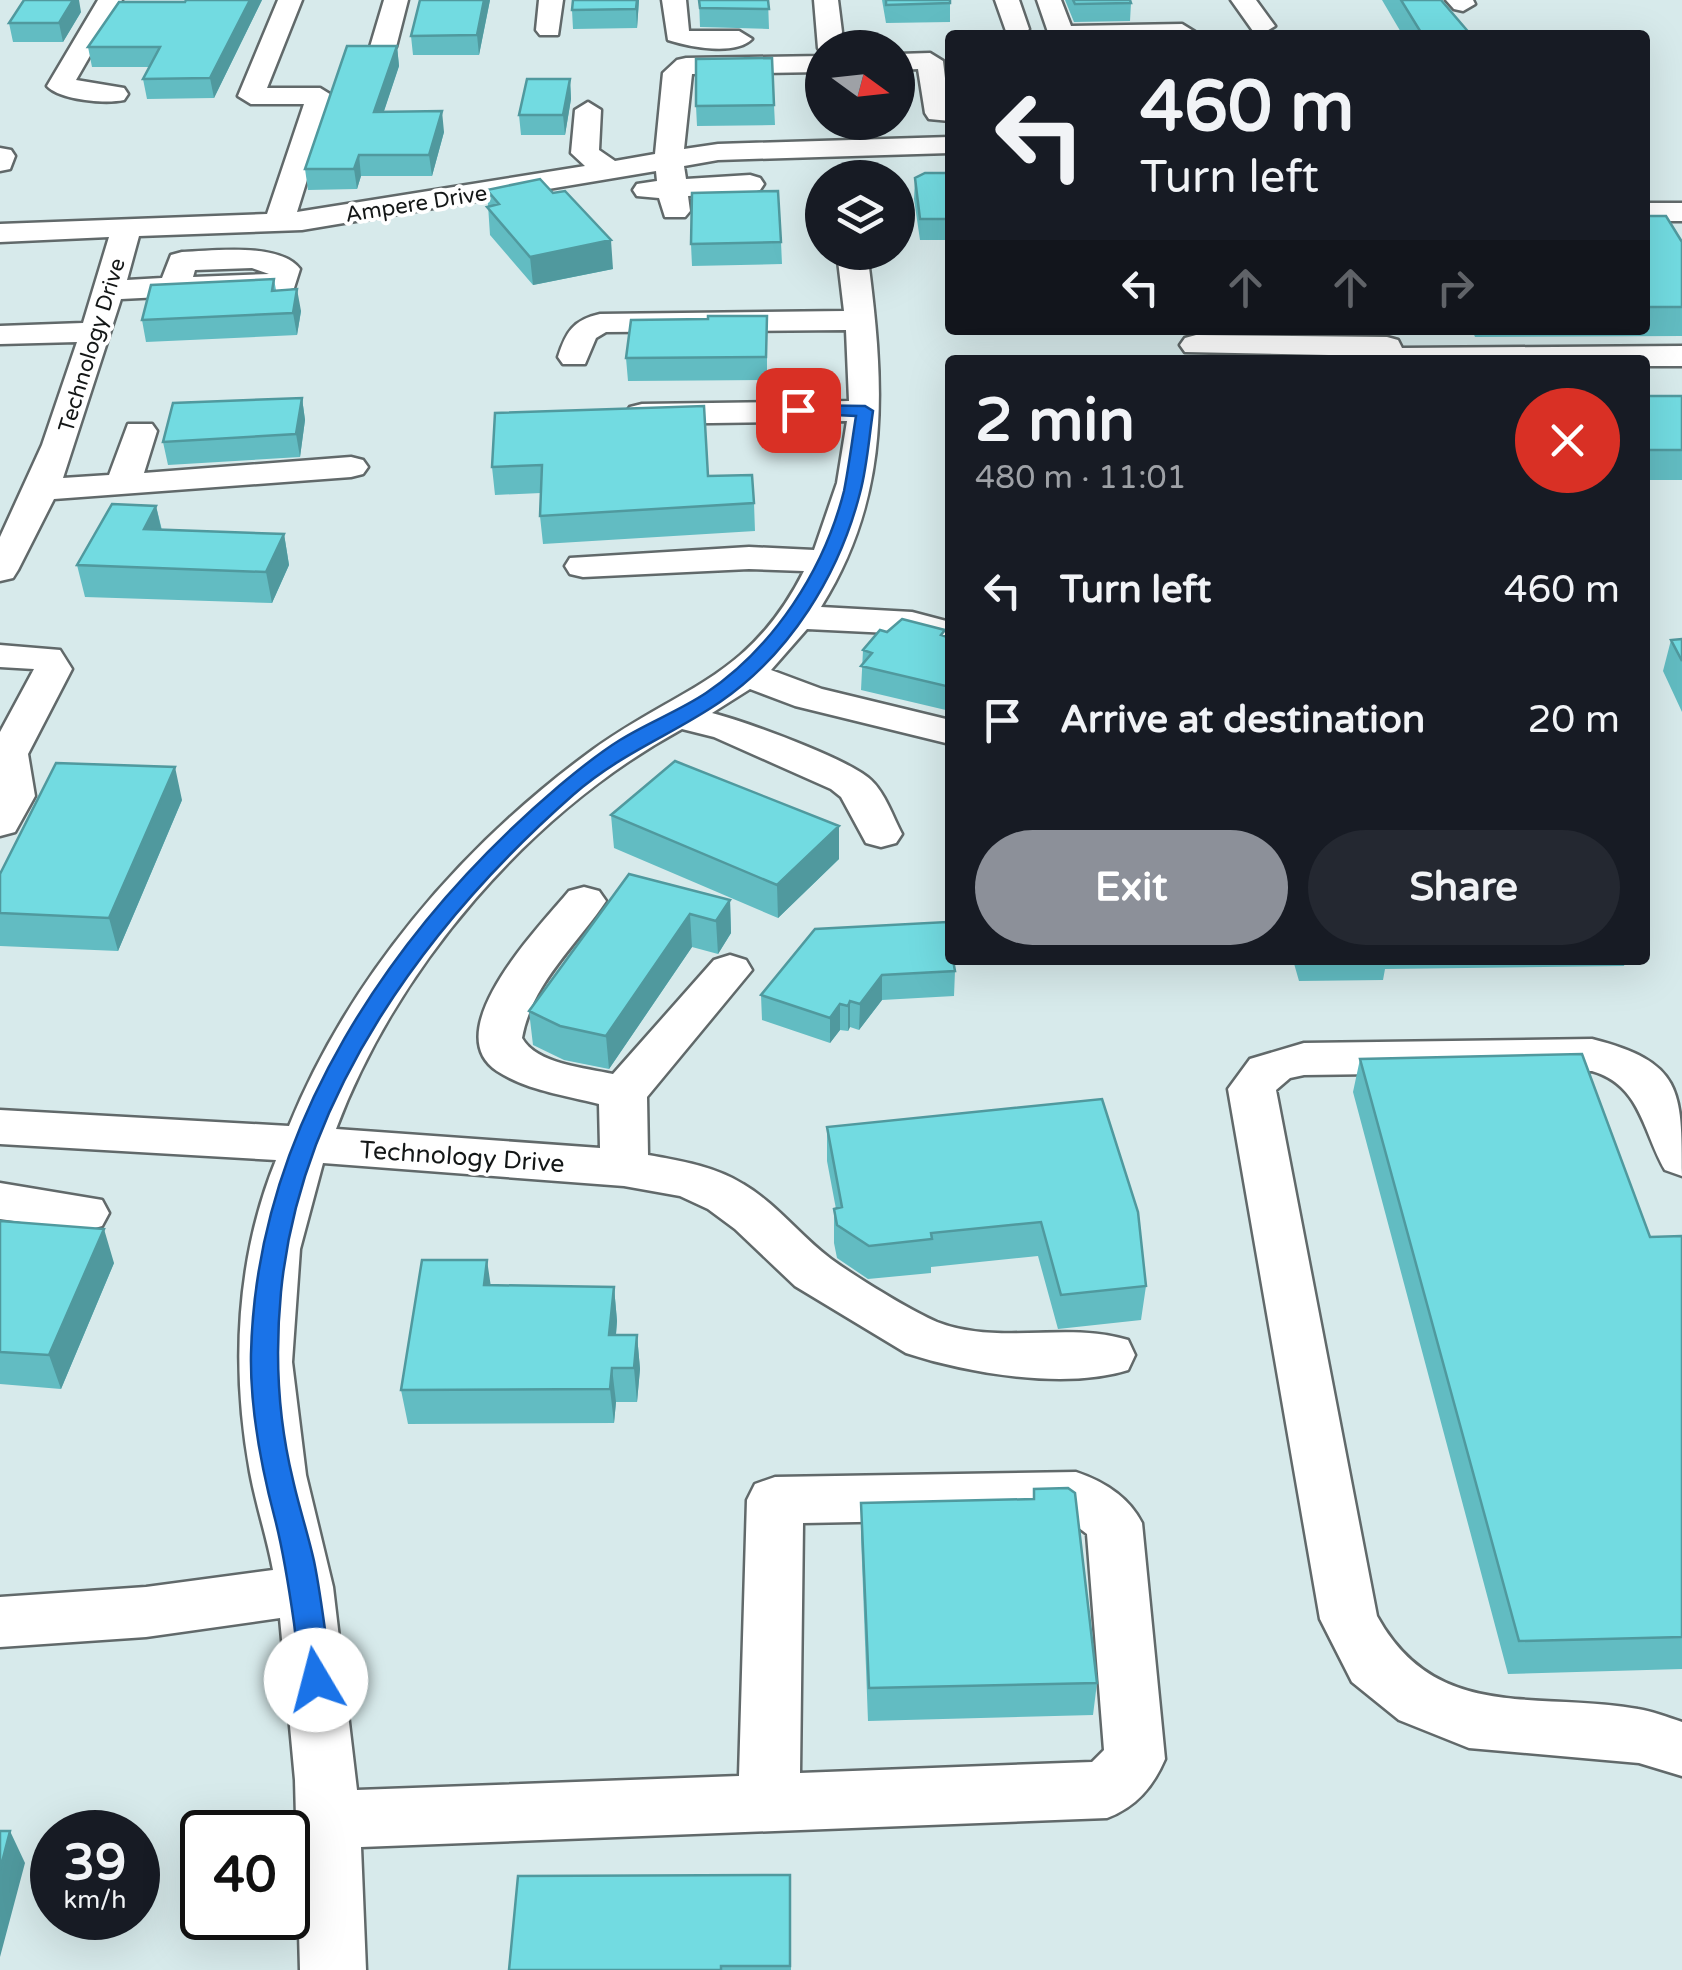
<!DOCTYPE html>
<meta charset="utf-8">
<style>
:root{--surface:#171b24;--page:#242831;--text:#f1f3f6;--muted:#9ea1a6;--accent:#8c9099}
body{margin:0;font-family:"Varela Round",sans-serif;background:var(--page);color:var(--text);height:100vh;display:flex;flex-direction:column;font-size:38px;white-space:nowrap}
*{box-sizing:border-box;margin:0}
p{font-size:32px;color:var(--muted)}
.icon{flex:none;width:55px;height:55px;fill:none;stroke:currentColor;stroke-width:2;stroke-linecap:round;stroke-linejoin:round}
.map{position:relative;flex:1;overflow:hidden}
.drawer{position:absolute;left:945px;top:355px;width:705px;height:610px;display:flex;flex-direction:column;background:var(--surface);border-radius:10px;box-shadow:0 10px 40px #0002}
.drawer>*{flex:none}
.banner{position:absolute;left:945px;top:30px;width:705px;height:305px;border-radius:10px;box-shadow:0 10px 40px #0002;background:#171b24;color:var(--text);overflow:hidden}
.needle{width:65px;rotate:105deg}
.controls{position:absolute;left:805px;top:30px;display:grid;gap:20px}
.controls a{display:grid;place-items:center;width:110px;height:110px;border-radius:50%;background:var(--surface);box-shadow:0 10px 40px #0002;font-size:50px}
.speed{position:absolute;left:30px;top:1810px;display:flex;gap:20px;font-size:50px;font-weight:700;text-align:center}
.speed>*{display:grid;place-content:center;width:130px;height:130px;border-radius:50%;background:var(--surface);box-shadow:0 10px 40px #0002;line-height:1}
.speed small{font-size:25px;font-weight:400}
.speed .limit{border:5px solid #111;border-radius:15px;background:#fff;color:#111}
.pin{position:absolute;display:grid;place-items:center;width:85px;height:85px;color:#fff;margin:-42px;border-radius:20px;box-shadow:0 5px 15px #0006}
.me{position:absolute;width:110px;margin:-55px;rotate:352deg;stroke-linejoin:round;filter:drop-shadow(0 0 8px #0008)}
.turn{display:flex;align-items:center;gap:35px;height:210px;padding:0 30px;font-size:45px}
.turn .icon{width:130px;height:130px;stroke-width:2.5}
.turn b{display:block;font-size:70px;line-height:85px}
.lanes{display:flex;align-items:center;height:95px;padding:0 30px;background:#0003;justify-content:center;gap:50px;direction:ltr}
.lanes .off{opacity:.35}
.round{display:grid;place-items:center;flex:none;width:105px;height:105px;border-radius:52px;background:var(--page)}
.summary{display:flex;align-items:center;justify-content:space-between;height:170px;padding:0 30px}
h1{font-size:60px;font-weight:700;line-height:75px}
.cta{display:flex;gap:20px;margin-top:auto;padding:20px 30px}
.cta a{flex:1;height:115px;border-radius:60px;background:var(--accent);color:#fff;font-size:40px;font-weight:700;line-height:115px;text-align:center}
.cta a+a{background:var(--page);color:var(--text)}
ul{padding:0;list-style:none}
li{display:flex;align-items:center;gap:30px;height:130px;padding:0 30px}
li div{flex:1}
li b{display:block;font-size:38px}
li em{font-style:normal}
.map>svg:first-child{display:block}
.built{fill:#d7eaeb;fill-rule:evenodd}
.lines{fill:none;stroke-linecap:round;stroke-linejoin:round}
.minor-casing{stroke:#61696a;stroke-width:5}
.minor{fill:#fff;fill-rule:evenodd}
.wall{fill:#62bcc2}
.shaded-wall{fill:#50999e}
.building{fill:#72dbe1;stroke:#50999e;stroke-width:2.5}
.route{fill:#1a73e8;stroke:#114b97;stroke-width:2.5}
.labels{text-anchor:middle;stroke-width:8;stroke-linejoin:round;paint-order:stroke}
.far-street-label{font-size:22px;fill:#141717;stroke:#fff}
.street-label{font-size:25px;fill:#141717;stroke:#fff}
</style>
<div class="map">
<svg width="1682" height="1970" viewBox="0 0 1682 1970">
<rect width="100%" height="100%" fill="#eaf4f4"/>
<path class="built" d="M0 0H1682V1970H0ZM950 35H1645V330H950ZM822 48H898V122H822ZM822 178H898V252H822ZM950 360H1645V960H950ZM52 1832H138V1918H52ZM202 1832H288V1918H202Z"/>
<g class="lines">
<defs>
<path id="minor" d="M98 0H122L76 80 124 88 128 94 124 100C105 104 60 100 47 86Z
M278 0H302L267 88H320L333 96 297 212 585 166 571 153 575 110 588 102 601 110 599 150 615 161 655 154 663 73 677 60 686 58 822 56V72L692 74 684 149 718 144 950 137V153L718 160 684 166 686 179 750 175 760 178 764 184 760 190 750 193 688 196 690 211 685 217H665L659 198 637 196 633 190 637 184 657 181 656 171 302 230 139 236 127 280 162 278 171 255 182 252C212 251 280 242 300 269L294 288 283 291 121 299 63 478 109 475 128 424H152L157 431 144 473 351 457 363 460 368 467 363 474 351 477 54 499 18 570 13 578 0 581V537L42 445 77 342 0 344V326L83 323 109 237 0 242V224L267 214 304 104H251L238 96ZM252 268 269 274 193 277 195 270Z
M384 0H408L396 47 383 55 370 47Z
M539 0H563L558 35H540L536 30Z
M662 0H686L689 31H739L752 39C735 56 690 47 668 40Z
M814 0H838L844 48H822V54L818 48Z
M995 0H1019L1029 29 1025 34H1007Z
M1037 0H1061L1071 26 1182 24 1195 32 1049 35Z
M1231 0H1256L1275 26 1262 34 1253 31Z
M1446 0H1473L1475 4 1463 11 1454 9Z
M930 53 943 61 950 121 929 119 925 113 918 69 898 70V54Z
M0 148 11 150 15 156 10 169 0 171Z
M1645 203H1682V221H1645Z
M837 252H867C884 381 893 492 821 607L912 612 950 622V645L910 634 807 629 771 670 822 689 950 720V744L795 706 750 689 712 713C744 721 849 759 871 780 885 793 893 817 902 834L896 843 881 847 866 843 841 797 831 789 714 737 682 729C530 812 397 967 336 1129L600 1148 599 1104C566 1096 526 1090 497 1071 437 1031 540 926 569 891L584 887 599 891 606 901C576 946 532 983 522 1038 536 1064 586 1068 613 1074L714 960 730 955 746 960 752 970 647 1097 648 1155C681 1161 714 1166 743 1184 777 1204 800 1236 831 1259 856 1277 909 1310 937 1322 999 1346 1067 1321 1128 1340L1135 1355 1128 1370C1065 1390 967 1373 906 1353L795 1286 735 1229 708 1209 680 1196 624 1186 323 1163 300 1249 292 1362 306 1475 333 1587 357 1790 739 1776 747 1500 755 1484 775 1477 1076 1472C1103 1481 1129 1497 1142 1523L1165 1759C1153 1787 1136 1807 1107 1818L361 1847 366 1970H300L295 1780 280 1618 146 1637 0 1647V1597L146 1587 273 1570C267 1537 256 1505 250 1472 231 1368 236 1258 276 1160L0 1144V1110L289 1126C349 978 460 848 587 754 677 687 748 682 804 571L749 569 583 577 570 574 565 566 570 558 749 547 814 550 837 483 847 421 642 424 630 421 625 414 630 407 642 404 849 401 846 330 606 332 596 338 585 364H563L558 357C566 332 573 320 600 314L844 311ZM1066 1518 1087 1534 1104 1750 1092 1762 800 1773 803 1523Z
M1196 335 1387 337 1398 340 1402 348 1682 346V366H1645V360H1376V356L1185 352 1180 345 1185 338Z
M0 645 60 650 72 669 28 754 35 796 15 832 0 836V732L34 669 0 667Z
M1592 1039C1682 1062 1682 1089 1682 1176L1665 1170C1643 1132 1641 1085 1592 1071L1304 1075 1290 1078 1276 1090 1377 1616C1436 1723 1536 1691 1638 1709 1652 1711 1667 1717 1682 1722V1776L1639 1763 1469 1748 1399 1720 1352 1682 1320 1619 1228 1089 1250 1059 1304 1043Z
M0 1183 102 1200 109 1213 102 1226 84 1231 0 1219Z"/>
</defs>
<use href="#minor" class="minor-casing"/>
<use href="#minor" class="minor"/>
</g>
<path class="wall" d="M262 0 214 98 147 99 143 79 150 67H92L88 47 185 2Z
M490 0 479 55H413L411 36Z
M573 0H639L637 28 573 29 572 10Z
M699 0H768L769 29 700 27Z
M882 0H950V22L886 23Z
M1065 0H1130L1131 3 1130 21 1074 22Z
M1382 0H1441L1471 35 1402 34Z
M81 12 63 42H13L9 23Z
M397 46 399 66 384 111 444 132 432 176H361L357 189 308 190 305 169Z
M570 79 571 99 565 135H521L519 115Z
M774 105 775 125 697 126 696 106Z
M950 173V240H920L914 199 915 178Z
M487 190 553 193 613 269 533 285 490 235Z
M1645 216 1682 242V336L1475 337 1472 330H1645Z
M781 242 782 264 692 266 691 244Z
M274 279 276 290 301 311 297 335 146 342 142 320Z
M767 316V380L628 381 626 358 708 319Z
M1645 396H1682V480H1645Z
M302 398 305 420 300 457 168 465 163 442Z
M495 413 708 476 754 503 755 531 543 544 540 516 541 493 495 495 492 467Z
M156 506 162 530 284 534 289 565 272 603 85 597 77 565Z
M887 632 950 638V711L861 690 863 650Z
M1682 639V712L1663 671 1671 640Z
M182 800 118 951 0 946V874Z
M611 815 839 826V859L778 918 614 848Z
M629 874 730 900 731 933 718 954 692 947 609 1069 564 1060 533 1045 529 1011Z
M815 929 955 971 954 996 882 1000 859 1030 850 1027 848 1031 840 1030 830 1043 762 1020 761 995Z
M1293 960H1626L1624 966 1385 969 1383 980 1299 981Z
M1360 1059 1650 1237 1682 1236V1669L1508 1674 1353 1092Z
M1102 1099 1146 1286 1141 1320 1058 1329 1038 1256 931 1267V1273L868 1279 837 1258 834 1243V1209H836L827 1161V1127Z
M0 1221 114 1263 61 1389 0 1384Z
M491 1286 614 1287 617 1321 616 1335H637L640 1369 637 1402H616L614 1423 408 1424 401 1390Z
M1034 1489 1097 1683 1093 1715 868 1721 861 1536V1503L1033 1499Z
M791 1906V1970H509Z"/>
<path class="shaded-wall" d="M73 0H79L81 12 63 42 59 23Z
M250 0H262L214 98 210 78Z
M484 0H490L479 55 477 35Z
M637 0H639L637 28 636 9Z
M397 46 399 66 377 132 374 112Z
M570 79 571 99 565 135 563 115Z
M442 111 444 132 432 176 429 155Z
M359 155 361 176 357 189 354 169Z
M611 240 613 269 533 285 530 257Z
M297 289 301 311 297 335 293 313Z
M302 398 305 420 300 457 296 434Z
M156 506 163 537 144 529Z
M284 534 289 565 272 603 266 572Z
M175 767 182 800 118 951 109 918Z
M839 826V859L778 918 777 885Z
M730 900 731 933 718 954 716 921Z
M690 914 692 947 609 1069 606 1036Z
M882 975V1000L859 1030 860 1004Z
M850 1001V1027L848 1031V1006Z
M840 1004V1030L830 1043V1018Z
M104 1229 114 1263 61 1389 49 1355Z
M487 1260 492 1294 484 1285Z
M614 1287 617 1321 613 1369 609 1335Z
M637 1335 640 1369 637 1402 634 1368Z
M612 1368 616 1402 614 1423 610 1389Z
M10 1831 25 1863 0 1957V1870Z"/>
<path class="building" d="M24 0H73L59 23H9Z
M186 0H250L210 78 143 79 160 47H88L119 2H185Z
M420 0H484L477 35 411 36Z
M573 0H637L636 9 572 10Z
M699 0H768L769 9 700 8Z
M886 0H950V3L886 5Z
M1073 0H1130L1131 3 1075 4Z
M1401 0H1441L1471 35H1343L1422 34Z
M347 46H397L374 112 442 111 429 155H359L354 169H305Z
M772 58 774 105 696 106V59Z
M527 79H570L563 115H519Z
M925 173H950V219H920L915 178Z
M540 179 553 193 565 191 611 240 530 257 487 207 499 204 487 190Z
M778 191 781 242 691 244 692 193Z
M1645 216H1666L1682 242V307H1645Z
M274 279 272 291 297 289 293 313 142 320 151 285Z
M708 316H767L766 357 626 358 631 320 708 319Z
M1645 396H1682V450H1645Z
M302 398 296 434 163 442 173 403Z
M704 406 708 476 752 475 754 503 540 516 542 465 492 467 495 413Z
M112 504 156 506 144 529 284 534 266 572 77 565Z
M902 619 945 630 941 635 950 638V687L861 666 872 653 863 650 880 630 887 632Z
M1682 639V661L1671 640Z
M675 761 839 826 777 885 611 815Z
M56 763 175 767 109 918 0 913V874Z
M629 874 730 900 716 921 690 914 606 1036 560 1026 529 1011Z
M947 922 950 940V960H953L955 971 882 975 860 1004 850 1001 848 1006 840 1004 830 1018 761 995 815 929Z
M1582 1054 1650 1237 1682 1236V1637L1519 1641 1360 1059Z
M1102 1099 1138 1212 1146 1286 1061 1295 1041 1222 931 1233 932 1239 869 1246 837 1225 834 1209 842 1207 827 1127Z
M0 1221 104 1229 49 1355 0 1352Z
M422 1260H487L484 1285 614 1287 609 1335H637L634 1368H612L610 1389 401 1390Z
M1068 1488 1075 1493 1097 1683 869 1688 861 1503 1034 1499V1489Z
M0 1831H10L0 1870Z
M790 1875V1966H721V1970H509L518 1876Z"/>
<path class="route" d="M798 405 865 406 873 411C869 438 867 467 860 493 839 575 790 654 720 702 670 736 621 753 573 795 429 922 300 1095 281 1292 275 1354 278 1419 293 1480 299 1507 308 1534 314 1561 322 1600 326 1641 332 1680L327 1690 316 1694 306 1690C297 1670 297 1645 294 1623 289 1588 284 1554 275 1519 261 1466 250 1410 251 1354 256 1129 392 928 559 786 578 770 599 753 620 740 647 723 679 711 706 693 774 647 824 570 844 491 849 466 852 441 856 416L793 413 790 410Z"/>
<g class="labels">
<g class="far-street-label">
<text transform="translate(416 203) rotate(-9)" y="8">Ampere Drive</text>
<text transform="translate(91 345) rotate(-73)" y="8">Technology Drive</text>
</g>
<g class="street-label">
<text transform="translate(462 1156) rotate(4)" y="9">Technology Drive</text>
</g>
</g>
</svg>
<div class="controls">
<a><svg class="needle" viewBox="-14 -14 28 28"><path d="M0-13l5 13h-10z" fill="#e53935"/><path d="M0 13l5-13h-10z" fill="#9ea1a6"/></svg></a>
<a><svg class="icon" aria-label="layers" viewBox="0 0 24 24"><path d="M12 4l9 5-9 5-9-5zM3 14l9 5 9-5"/></svg></a>
</div>
<div class="speed"><div>39<small>km/h</small></div><div class="limit">40</div></div>
<div class="pin" style="left:798px;top:410px;background:#d93025"><svg class="icon" aria-label="arrive" viewBox="0 0 24 24"><path d="M6 21V4h12l-3 4 3 4H6"/></svg></div>
<svg class="me" style="left:316px;top:1680px" viewBox="-20 -20 40 40"><circle r="19" fill="#fff"/><path d="M0-13L10 11 0 6-10 11z" fill="#1a73e8"/></svg>
<div class="banner">
<div class="turn"><svg class="icon" aria-label="left" viewBox="0 0 24 24"><path d="M17 20v-9H6M10 6l-5 5 5 5"/></svg><div><b>460 m</b>Turn left</div></div>
<div class="lanes"><svg class="icon" aria-label="left" viewBox="0 0 24 24"><path d="M17 20v-9H6M10 6l-5 5 5 5"/></svg><svg class="icon off" aria-label="ahead" viewBox="0 0 24 24"><path d="M12 20V5M6 11l6-6 6 6"/></svg><svg class="icon off" aria-label="ahead" viewBox="0 0 24 24"><path d="M12 20V5M6 11l6-6 6 6"/></svg><svg class="icon off" aria-label="right" viewBox="0 0 24 24"><path d="M7 20v-9h11M14 6l5 5-5 5"/></svg></div>
</div>
<section class="drawer">
<div class="summary"><div><h1>2 min</h1><p>480 m · 11:01</p></div><a class="round" style="background:#d93025;color:#fff"><svg class="icon" aria-label="close" viewBox="0 0 24 24"><path d="M6 6l12 12M18 6L6 18"/></svg></a></div>
<ul>
<li><svg class="icon" aria-label="left" viewBox="0 0 24 24"><path d="M17 20v-9H6M10 6l-5 5 5 5"/></svg><div><b>Turn left</b></div><em>460 m</em></li>
<li><svg class="icon" aria-label="arrive" viewBox="0 0 24 24"><path d="M6 21V4h12l-3 4 3 4H6"/></svg><div><b>Arrive at destination</b></div><em>20 m</em></li>
</ul>
<div class="cta"><a>Exit</a><a>Share</a></div>
</section>
</div>
